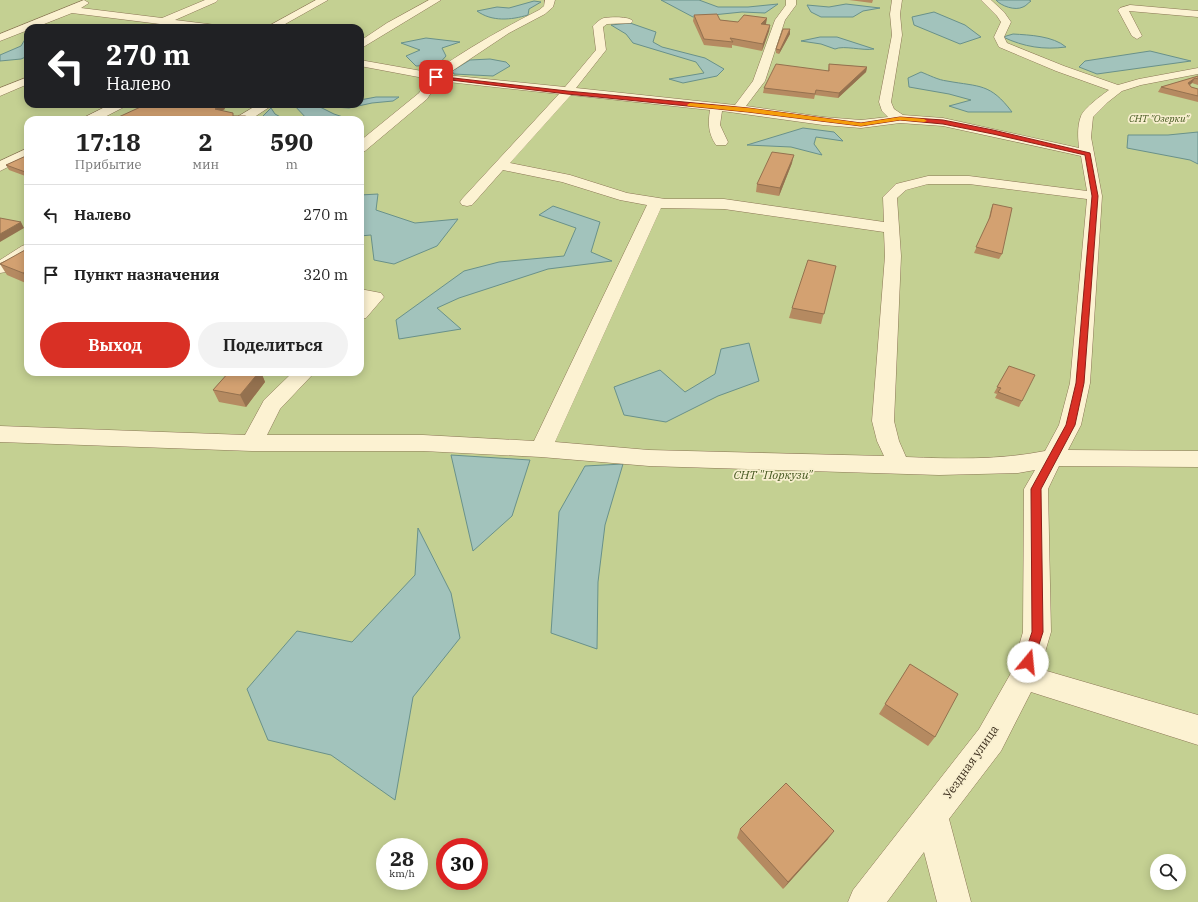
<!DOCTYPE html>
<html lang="ru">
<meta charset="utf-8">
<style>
:root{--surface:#fff;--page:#f2f2f2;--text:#222;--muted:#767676;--line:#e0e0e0;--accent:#d93025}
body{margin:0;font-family:"IBM Plex Serif",serif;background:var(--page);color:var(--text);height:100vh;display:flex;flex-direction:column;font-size:15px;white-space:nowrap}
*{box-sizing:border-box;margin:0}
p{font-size:13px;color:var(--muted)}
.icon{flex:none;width:22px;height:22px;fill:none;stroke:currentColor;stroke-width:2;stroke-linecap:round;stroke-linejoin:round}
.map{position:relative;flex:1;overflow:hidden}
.drawer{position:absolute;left:24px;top:116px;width:340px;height:260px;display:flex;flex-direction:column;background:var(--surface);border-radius:12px;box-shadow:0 2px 10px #0003}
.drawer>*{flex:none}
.top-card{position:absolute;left:24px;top:24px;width:340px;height:84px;border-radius:12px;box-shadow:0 2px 10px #0003;background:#202124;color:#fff;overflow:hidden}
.buttons{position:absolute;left:1150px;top:854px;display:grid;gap:8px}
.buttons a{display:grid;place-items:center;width:36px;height:36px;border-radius:50%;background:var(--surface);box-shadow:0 2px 10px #0003;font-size:20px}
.speed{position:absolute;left:376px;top:838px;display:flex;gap:8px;font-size:20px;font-weight:700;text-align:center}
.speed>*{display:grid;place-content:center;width:52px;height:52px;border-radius:50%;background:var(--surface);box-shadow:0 2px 10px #0003;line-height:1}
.speed small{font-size:10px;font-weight:400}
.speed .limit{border:6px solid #d22;background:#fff;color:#111}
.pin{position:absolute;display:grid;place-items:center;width:34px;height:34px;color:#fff;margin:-17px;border-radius:8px;box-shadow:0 2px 6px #0006}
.me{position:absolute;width:44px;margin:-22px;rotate:17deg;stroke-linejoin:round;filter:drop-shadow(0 0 3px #0008)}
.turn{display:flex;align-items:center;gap:14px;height:84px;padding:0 16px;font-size:18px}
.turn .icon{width:52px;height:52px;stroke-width:2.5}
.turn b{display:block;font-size:28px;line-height:34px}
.eta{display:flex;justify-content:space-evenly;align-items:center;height:68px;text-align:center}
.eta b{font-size:24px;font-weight:700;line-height:28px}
.button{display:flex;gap:8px;margin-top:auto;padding:8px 16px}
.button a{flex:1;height:46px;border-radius:24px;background:var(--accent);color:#fff;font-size:16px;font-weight:700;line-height:46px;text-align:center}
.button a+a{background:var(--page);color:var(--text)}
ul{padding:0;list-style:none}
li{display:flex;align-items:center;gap:12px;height:60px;padding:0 16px;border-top:1px solid var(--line)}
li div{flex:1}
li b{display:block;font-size:15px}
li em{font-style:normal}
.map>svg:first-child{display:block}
.green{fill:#c4d092;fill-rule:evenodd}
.water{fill:#a2c3bc;stroke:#69918a}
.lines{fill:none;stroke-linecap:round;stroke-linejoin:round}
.minor-casing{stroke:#8b7655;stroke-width:1}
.minor{fill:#fcf2d2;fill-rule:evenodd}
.wall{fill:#b58a61}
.shaded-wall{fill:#94714f}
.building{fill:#d3a171;stroke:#94714f}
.route{fill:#d93025;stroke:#8d1f18}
.slow{fill:#f59e0b}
.labels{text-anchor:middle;stroke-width:3.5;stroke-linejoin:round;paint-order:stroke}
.far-park-label{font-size:10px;font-style:italic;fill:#455820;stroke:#f8efcf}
.park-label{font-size:12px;font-style:italic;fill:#455820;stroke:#f8efcf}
.street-label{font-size:12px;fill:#3a2c1b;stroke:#f8efcf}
</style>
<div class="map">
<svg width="1198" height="902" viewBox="0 0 1198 902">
<rect width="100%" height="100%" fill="#f1e6be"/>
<path class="green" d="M0 0H1198V902H0ZM28 28H360V104H28ZM28 120H360V372H28ZM385 847H419V881H385ZM445 847H479V881H445ZM1157 861H1179V883H1157Z"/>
<path class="water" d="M661 0H699L718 7H748L778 4 765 13 742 12 693 17Z
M996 0H1029L1031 1C1028 3 1026 6 1023 7 1015 11 1001 6 996 0Z
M534 1 541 2 529 9 528 15C511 20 492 22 477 11L497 7 509 8Z
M846 4 880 8 863 11 853 17H821L811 12 807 5 829 7Z
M934 12 965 25 981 37 960 44 914 25 912 17Z
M630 23 656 32 653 42 662 47 705 58 724 69 717 76 683 83 669 79 704 73 696 62 633 43 626 34 611 25Z
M1013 34C1030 35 1053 36 1066 47 1044 50 1024 47 1003 37Z
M27 36H28V56L21 59 0 61V55L21 46Z
M820 37H837L874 49C862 51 844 45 835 49L821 44 801 41Z
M426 38 460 42 442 48 446 56 438 65 416 66 406 56 420 50 401 43Z
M1150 51 1191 61 1097 74 1079 67 1085 61Z
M490 59 506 62 510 66 493 76 454 74 452 71 470 60Z
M921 72C929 75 938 80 947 81 980 87 990 83 1012 112H968L949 106 971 100 949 94 909 87 908 78Z
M376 97H399L393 101 372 103 349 108 318 106 334 114 352 120H308L293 104H360V100Z
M271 108 275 114 286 120H259Z
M803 128 834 132 843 141 816 137 814 144 822 155 791 147 747 145Z
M1198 132V164L1190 160 1127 148 1128 135H1168Z
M378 194 376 210 415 223 458 219 437 246 394 264 374 260 371 235 360 236V195Z
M553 206 600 222 591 252 612 261 548 269 459 298 437 308 461 329 399 339 396 320 464 271 499 262 564 256 576 228 539 215Z
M749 343 759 381 718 396 666 422 624 415 614 387 660 370 685 392 715 374 721 349Z
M451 455 530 460 512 516 473 551Z
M623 464 605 525 598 582 597 649 551 633 559 512 585 466Z
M418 528 451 593 460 638 413 697 395 800 331 755 268 740 247 689 297 631 352 642 415 575Z"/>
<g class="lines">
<defs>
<path id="minor" d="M84 0 89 3 81 8 162 18 205 0H218L216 2 175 20 216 25 221 28H192L72 13 34 28H28V30L0 41V34Z
M316 0H328L278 28H265Z
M429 0H441L360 49V41L387 23Z
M545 0H555L553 7 545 14 509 33 446 75 565 87 596 50 593 26C596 23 600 19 604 18 611 17 628 16 633 21L631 23 607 24 603 27 606 50 576 88 735 105 753 81 775 20 786 5V0H796V5L785 20 765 81 746 106 823 117 861 120 888 117 882 111 879 102 892 35 890 14 892 0H902L900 14 902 35 891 102 894 109 903 115 943 118 1079 148C1078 138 1077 126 1081 116 1084 108 1102 95 1109 90L1056 71 999 47 994 37 1001 22 997 16 981 0H991L1004 12 1011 22 1004 37 1007 43 1064 66 1118 85 1139 79 1198 68V74L1141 85 1122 91 1108 102 1093 117 1091 137 1102 196 1090 383 1081 425 1068 450 1198 451V467L1059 466 1048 489 1051 632 1040 669 1198 715V745L1031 692 1001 751 949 819 971 902H937L924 852 887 902H848L853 890 979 729 1011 673 1023 632 1024 489 1035 470 1018 473 939 475 649 466 541 457 423 451H252L0 442V426L245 435 264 400 293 372H315L280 409 267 435H423L534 441 647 205 620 200 562 182 503 170 472 205 467 206 462 205 460 202 462 199 559 94 439 81 427 99 365 151 360 152V141L419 93 429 79 360 66V60L433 73C466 49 502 29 539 10L544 6ZM571 95 710 110C708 123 708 133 716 145H726L728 142 720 125 722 111 823 125 861 128 900 123 943 126 1081 156 1087 191 969 176H928L896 184 883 197 884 222 724 199H665L627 193 570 175 510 163ZM928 184H969L1087 199 1070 383 1059 425 1045 451C1000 460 952 459 906 457L899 441 894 421 901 256 897 198 906 190ZM661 208 724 209 884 232 885 256 872 421 877 441 884 456 649 450 555 442Z
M1130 5 1198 11V17L1129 11 1142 36 1137 39 1132 36 1118 10 1120 8Z
M28 77V84L0 96V88Z
M111 104H126L124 107 99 120H83L85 117Z
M259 104H274L250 120H235L237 117Z
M28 148V157L0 171V161Z
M28 244V256L6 272 0 273V260L22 246Z
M360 289 381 293 384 297 366 318 360 319V303L363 300 360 299Z"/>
</defs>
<use href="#minor" class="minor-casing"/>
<use href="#minor" class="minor"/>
</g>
<path class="wall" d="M849 0H873L872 3Z
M694 15 720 20 738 22 767 18 765 25H770L769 31 762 51 732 45V48L704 45 693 21Z
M790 29V34L779 54 776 53V49Z
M829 64 867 67 866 72 838 98 815 95 814 99 763 93 764 88 828 71Z
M1198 76V85L1192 83 1190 85 1191 87 1198 89V102L1158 92 1161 87Z
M28 155V177L9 170 6 165Z
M792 163 779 196 756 192 757 184Z
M993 204 1002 254 999 259 974 253 988 222 991 209Z
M28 251V284L7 275 0 264V263Z
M836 266 821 324 789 318 792 308Z
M1009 366 1022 401 1019 407 995 398 997 394 994 393Z
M229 372H261L265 382 246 407 219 402 213 390Z
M910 664 935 737 928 746 879 714Z
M740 829 828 839 783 889 737 838Z"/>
<path class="shaded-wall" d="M767 18 766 24 760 30 761 24Z
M770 25 769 31 762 51 763 44Z
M790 29V34L779 54 780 50Z
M867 67 866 72 838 98 839 93Z
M1195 78 1192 83 1186 88 1188 83Z
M224 105 225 109 217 114 215 109Z
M794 155 792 163 779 196 780 188Z
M21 222 24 228 0 242V234Z
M28 271V281L23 273Z
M259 372H261L265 382 246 407 240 395Z
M834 831 828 839 783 889 788 882Z"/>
<path class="building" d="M717 14 720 20 738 22 744 15 767 18 761 24 770 25 763 44 730 38 733 42 704 39 694 15Z
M783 29H790L780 50 776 49Z
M776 64 829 71V64L867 67 839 93 816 90 815 94 764 88Z
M1198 76V79L1195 78 1188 83 1191 87 1198 89V96L1161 87Z
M147 104H221L224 105 215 109 233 113V116H245L258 120H112L123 115Z
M772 152 794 155 780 188 757 184Z
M28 155V173L6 165Z
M993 204 1012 208 1002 254 976 247 990 217Z
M0 218 21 222 0 234Z
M25 250 28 251V271L23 273 0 264Z
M808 260 836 266 824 314 792 308Z
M1009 366 1035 375 1022 401 998 392 1001 388 997 387Z
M229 372H259L240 395 213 390Z
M910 664 958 694 935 737 885 704Z
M786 783 834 831 788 882 740 829Z"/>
<path class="route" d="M436 76 567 91 748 108 861 123 900 117 943 120 993 130 1090 153 1098 196 1084 383 1075 425 1041 489 1043 632 1032 666 1028 667 1024 666 1022 662 1032 632 1031 489 1066 425 1076 383 1092 196 1085 155 993 134 943 124 900 120 861 126 748 112 567 94 434 78Z"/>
<path class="slow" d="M690 103 748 108 861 123 900 117 924 119 927 121 924 122 900 120 861 126 748 112 688 106 687 105Z"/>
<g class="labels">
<g class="far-park-label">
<text x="1159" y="122">СНТ "Озерки"</text>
</g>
<g class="park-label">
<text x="773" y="479">СНТ "Поркузи"</text>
</g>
<g class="street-label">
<text transform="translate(971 762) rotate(-55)" y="4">Уездная улица</text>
</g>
</g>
</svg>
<div class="buttons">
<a><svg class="icon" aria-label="search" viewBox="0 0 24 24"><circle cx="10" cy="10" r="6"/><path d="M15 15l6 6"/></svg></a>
</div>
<div class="speed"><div>28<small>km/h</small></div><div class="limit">30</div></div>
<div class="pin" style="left:436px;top:77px;background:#d93025"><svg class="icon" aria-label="arrive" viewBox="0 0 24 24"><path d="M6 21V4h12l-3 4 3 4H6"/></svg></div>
<svg class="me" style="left:1028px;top:662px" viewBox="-20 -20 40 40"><circle r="19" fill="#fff"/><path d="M0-13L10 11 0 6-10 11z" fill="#d93025"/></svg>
<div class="top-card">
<div class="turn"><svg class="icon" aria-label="left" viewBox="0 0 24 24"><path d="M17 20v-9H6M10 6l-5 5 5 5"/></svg><div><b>270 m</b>Налево</div></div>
</div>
<section class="drawer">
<div class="eta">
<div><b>17:18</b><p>Прибытие</p></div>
<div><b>2</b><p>мин</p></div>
<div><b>590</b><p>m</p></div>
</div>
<ul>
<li><svg class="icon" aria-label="left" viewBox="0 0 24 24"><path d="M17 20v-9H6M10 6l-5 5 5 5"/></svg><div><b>Налево</b></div><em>270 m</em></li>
<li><svg class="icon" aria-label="arrive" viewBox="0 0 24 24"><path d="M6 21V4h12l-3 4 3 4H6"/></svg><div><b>Пункт назначения</b></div><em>320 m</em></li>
</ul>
<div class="button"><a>Выход</a><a>Поделиться</a></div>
</section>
</div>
